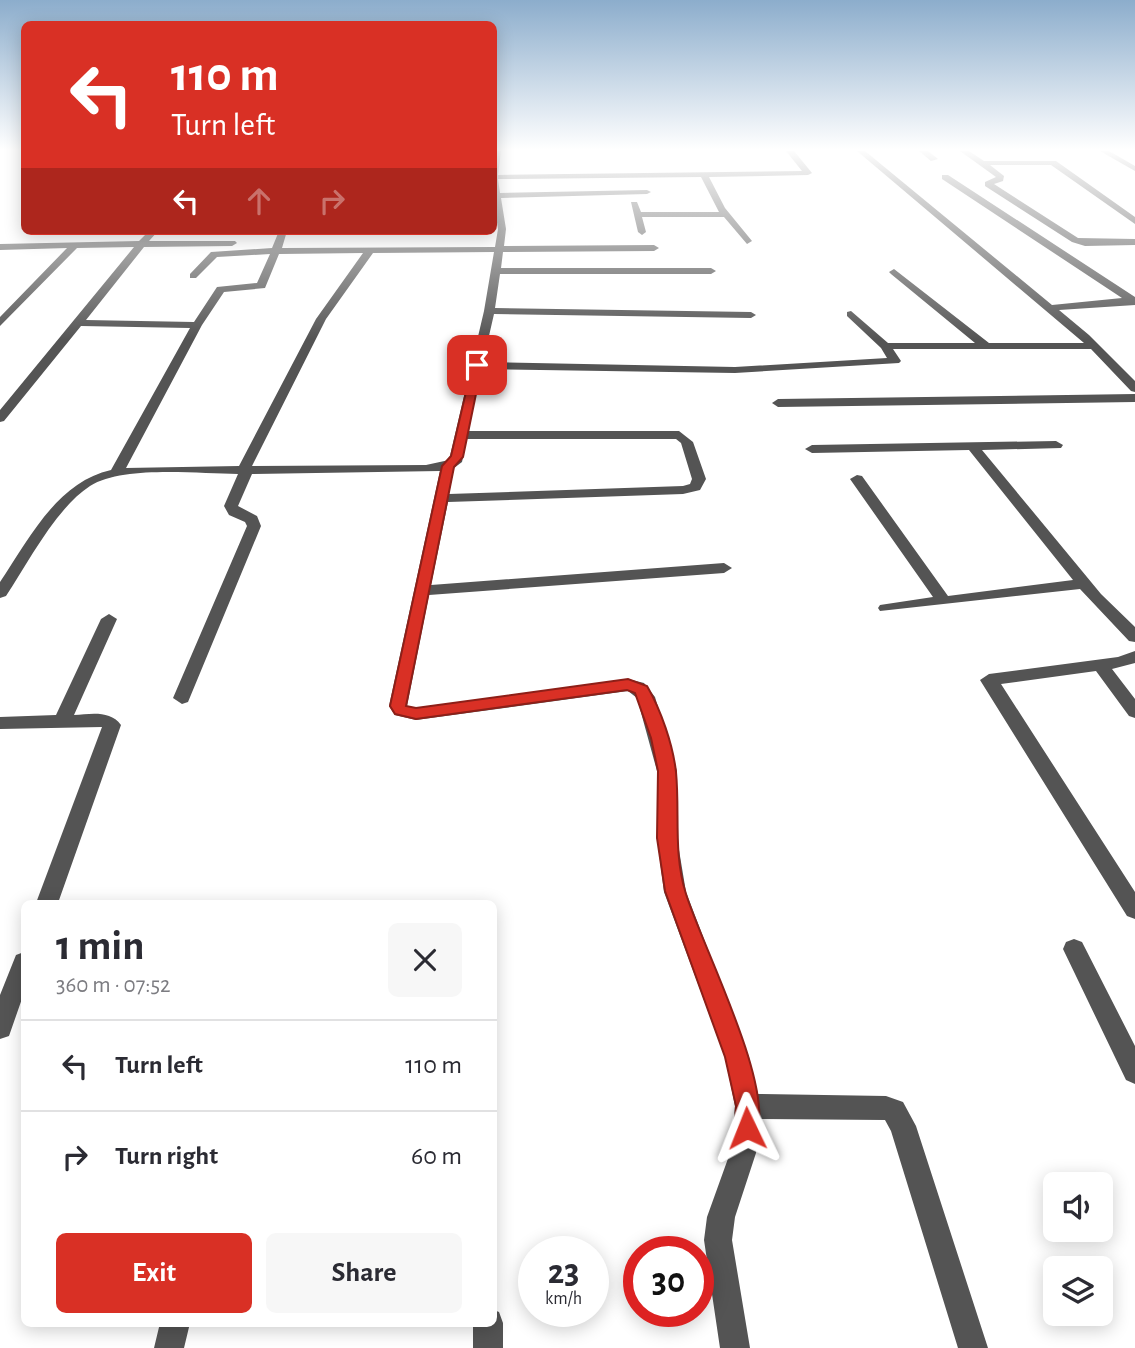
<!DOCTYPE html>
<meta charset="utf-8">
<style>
:root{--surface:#fff;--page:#f7f7f7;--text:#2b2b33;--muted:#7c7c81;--line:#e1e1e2;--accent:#d93025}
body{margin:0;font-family:"Alegreya Sans",sans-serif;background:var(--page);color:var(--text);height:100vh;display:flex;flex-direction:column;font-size:26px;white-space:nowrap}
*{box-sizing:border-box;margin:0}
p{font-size:23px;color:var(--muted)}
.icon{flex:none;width:38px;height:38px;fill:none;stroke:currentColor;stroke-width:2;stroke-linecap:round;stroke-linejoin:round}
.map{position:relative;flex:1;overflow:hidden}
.panel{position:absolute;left:21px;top:900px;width:476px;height:427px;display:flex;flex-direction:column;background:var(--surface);border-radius:10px;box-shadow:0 4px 18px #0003}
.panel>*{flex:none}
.hud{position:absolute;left:21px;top:21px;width:476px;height:214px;border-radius:10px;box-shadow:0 4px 18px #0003;background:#d93025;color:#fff;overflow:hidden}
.fabs{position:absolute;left:1043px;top:1172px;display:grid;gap:14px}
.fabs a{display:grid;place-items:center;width:70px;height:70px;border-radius:10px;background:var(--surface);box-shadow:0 4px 18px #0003;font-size:35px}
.speed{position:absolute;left:518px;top:1236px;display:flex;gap:14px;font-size:35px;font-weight:700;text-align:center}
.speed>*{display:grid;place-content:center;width:91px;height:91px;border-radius:50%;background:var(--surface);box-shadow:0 4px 18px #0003;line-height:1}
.speed small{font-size:18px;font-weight:400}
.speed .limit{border:10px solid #d22;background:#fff;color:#111}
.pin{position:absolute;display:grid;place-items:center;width:60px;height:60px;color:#fff;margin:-30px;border-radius:14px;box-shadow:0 4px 10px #0006}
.me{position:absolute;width:77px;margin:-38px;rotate:358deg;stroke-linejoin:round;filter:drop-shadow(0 0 5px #0008)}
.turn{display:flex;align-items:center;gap:24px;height:147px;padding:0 35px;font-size:32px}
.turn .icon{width:91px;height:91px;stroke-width:2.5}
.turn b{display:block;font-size:49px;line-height:60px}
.lanes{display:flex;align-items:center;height:66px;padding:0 35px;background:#0003;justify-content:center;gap:35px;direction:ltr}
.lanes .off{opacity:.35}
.round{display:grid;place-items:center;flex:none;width:74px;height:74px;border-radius:10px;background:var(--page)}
.headline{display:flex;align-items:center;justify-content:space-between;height:119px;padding:0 35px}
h1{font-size:42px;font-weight:600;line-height:52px}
.primary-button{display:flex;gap:14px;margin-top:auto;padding:14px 35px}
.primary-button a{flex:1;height:80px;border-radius:10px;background:var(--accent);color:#fff;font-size:28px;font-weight:600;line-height:80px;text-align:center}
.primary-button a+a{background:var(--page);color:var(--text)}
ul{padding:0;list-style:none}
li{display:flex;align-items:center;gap:21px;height:91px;padding:0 35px;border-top:2px solid var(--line)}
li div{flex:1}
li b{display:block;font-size:26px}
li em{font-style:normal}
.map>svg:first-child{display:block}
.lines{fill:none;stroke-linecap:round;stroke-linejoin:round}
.minor{fill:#545454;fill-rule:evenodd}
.route{fill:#d93025;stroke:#8d1f18;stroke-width:2}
</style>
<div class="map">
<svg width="1135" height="1348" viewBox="0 0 1135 1348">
<rect width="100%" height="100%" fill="#fff"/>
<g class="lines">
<path class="minor" d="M494 151H501L498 175 802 171 786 151H794L812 173 808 175 709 177 725 208 752 241 747 244 724 217H642L646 232 642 235 638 232 631 202H637L641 212H719L701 177 498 179 500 193 647 190 651 192 647 194 501 198 506 229 504 246 654 245 659 248 654 251 503 252 501 268H711L716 271 711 274H500L495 308 751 312 756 315 751 318 494 314 483 362 735 367 887 358 881 348 847 316V312L851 311 888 343H975L891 274 889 272 894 269 989 343H1084L857 151H865L1052 305 1122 298 942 179V175H948L1135 297V305L1059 310 1089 335 1135 381V392L1131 391 1091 349H893L901 361 899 363 735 373 482 369 468 431H679L693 442 706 479 700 490 683 494 448 502 431 585 724 563 732 568 724 573 429 595 407 706 416 708 628 679 644 683 655 697 677 771V838L686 892 749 1057 758 1094 886 1096 903 1102 916 1126 988 1348H958L891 1131 885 1120 760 1119 756 1153 735 1217 732 1240 750 1348H720L704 1240 707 1217 730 1153 735 1106 725 1057 664 892 657 838V771L637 698 628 691 416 720 395 715 389 706 440 471 252 474 238 506 257 516 261 526 188 702 182 704 173 698 247 526 245 522 229 515 224 506 238 474C198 474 124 465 90 486 56 508 28 563 6 596L0 598V582C29 539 57 482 111 470L190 328 81 326 4 421 0 422V410L134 247 77 248 0 326V317L67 248 0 250V244L139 241 149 231H158L149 241H235L237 243 232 246 144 247 86 320 194 322 217 287 257 283 270 254 217 257 196 278H190V274L211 252 272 248 279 231H287L282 248 495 247 498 229 494 203ZM494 252 484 311 449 460 426 465 252 466 326 319 373 253ZM363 253 316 319 239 466 126 468 202 325 224 292 265 288 279 254ZM467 439H676L681 443 692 479 690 484 683 486 449 494 454 468 462 462Z
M919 151H928L938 159 931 161Z
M960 151H969L984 161H1056L1135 217V224L1051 165H990L1004 176 1003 181 994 184 1078 238 1135 239V245L1085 246 1072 242 985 186V182L996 177Z
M1100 151H1109L1135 166V171Z
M1135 394V402L778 407 772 403 778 399Z
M1056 441 1063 445 1061 448 982 450 1101 594 1135 627V642L1129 641 1080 589 880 611 878 608 880 605 933 597 850 479 857 475 862 476 948 596 1073 580 969 450 812 453 805 449 812 445Z
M109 614 117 619 74 715C91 714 110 710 121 725L58 903H36L102 727 0 729V717L56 715 101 619Z
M1135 651V663L1112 669 1135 699V718L1129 716 1096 671 1001 684 1135 892V919L1127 916 980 680 989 674 1118 657Z
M1074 939 1082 942 1135 1046V1084L1126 1080 1063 949 1066 942Z
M24 952V993L9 1036 0 1039V995L16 955Z
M494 1310 499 1312 503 1323V1348H473V1323H494Z
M160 1323H190L184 1348H154Z"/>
</g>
<linearGradient id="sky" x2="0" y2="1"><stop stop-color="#8cadcc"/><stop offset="0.44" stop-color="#fff"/><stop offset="1" stop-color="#fff" stop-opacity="0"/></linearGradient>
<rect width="1135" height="340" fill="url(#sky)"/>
<path class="route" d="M473 362 482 365 463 457 454 467 406 706 416 708 628 679 647 686C661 710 673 745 676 772 680 813 673 853 686 894 702 946 776 1088 756 1136L747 1139 739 1136 735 1128 736 1106 725 1057 665 891 657 838 658 771 651 738 635 693 627 690 416 719 395 714 390 706 442 466 451 456Z"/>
</svg>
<div class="fabs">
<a><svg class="icon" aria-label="sound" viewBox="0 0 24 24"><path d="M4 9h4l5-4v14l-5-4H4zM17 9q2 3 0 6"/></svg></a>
<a><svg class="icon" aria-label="layers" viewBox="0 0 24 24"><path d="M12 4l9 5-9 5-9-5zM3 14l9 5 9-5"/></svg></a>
</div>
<div class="speed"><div>23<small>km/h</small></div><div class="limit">30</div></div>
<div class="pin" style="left:477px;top:365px;background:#d93025"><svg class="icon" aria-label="arrive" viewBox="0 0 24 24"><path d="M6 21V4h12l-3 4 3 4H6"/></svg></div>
<svg class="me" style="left:747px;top:1128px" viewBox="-20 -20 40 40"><path d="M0-17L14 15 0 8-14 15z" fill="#d93025" stroke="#fff" stroke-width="4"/></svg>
<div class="hud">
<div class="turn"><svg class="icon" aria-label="left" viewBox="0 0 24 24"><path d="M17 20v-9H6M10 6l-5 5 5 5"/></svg><div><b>110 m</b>Turn left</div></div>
<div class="lanes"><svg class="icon" aria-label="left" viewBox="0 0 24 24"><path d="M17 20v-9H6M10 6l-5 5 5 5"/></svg><svg class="icon off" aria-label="ahead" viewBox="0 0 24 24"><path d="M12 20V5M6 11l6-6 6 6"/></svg><svg class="icon off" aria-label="right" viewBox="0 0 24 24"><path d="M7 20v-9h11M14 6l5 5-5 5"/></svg></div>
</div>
<section class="panel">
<div class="headline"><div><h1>1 min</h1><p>360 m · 07:52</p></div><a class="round"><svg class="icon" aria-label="close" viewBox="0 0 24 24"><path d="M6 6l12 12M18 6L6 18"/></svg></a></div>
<ul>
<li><svg class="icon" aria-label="left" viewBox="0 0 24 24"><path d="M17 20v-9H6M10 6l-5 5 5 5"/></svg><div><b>Turn left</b></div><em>110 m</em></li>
<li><svg class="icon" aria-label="right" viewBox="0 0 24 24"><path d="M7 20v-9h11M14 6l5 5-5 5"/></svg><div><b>Turn right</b></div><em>60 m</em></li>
</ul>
<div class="primary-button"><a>Exit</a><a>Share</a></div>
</section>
</div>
